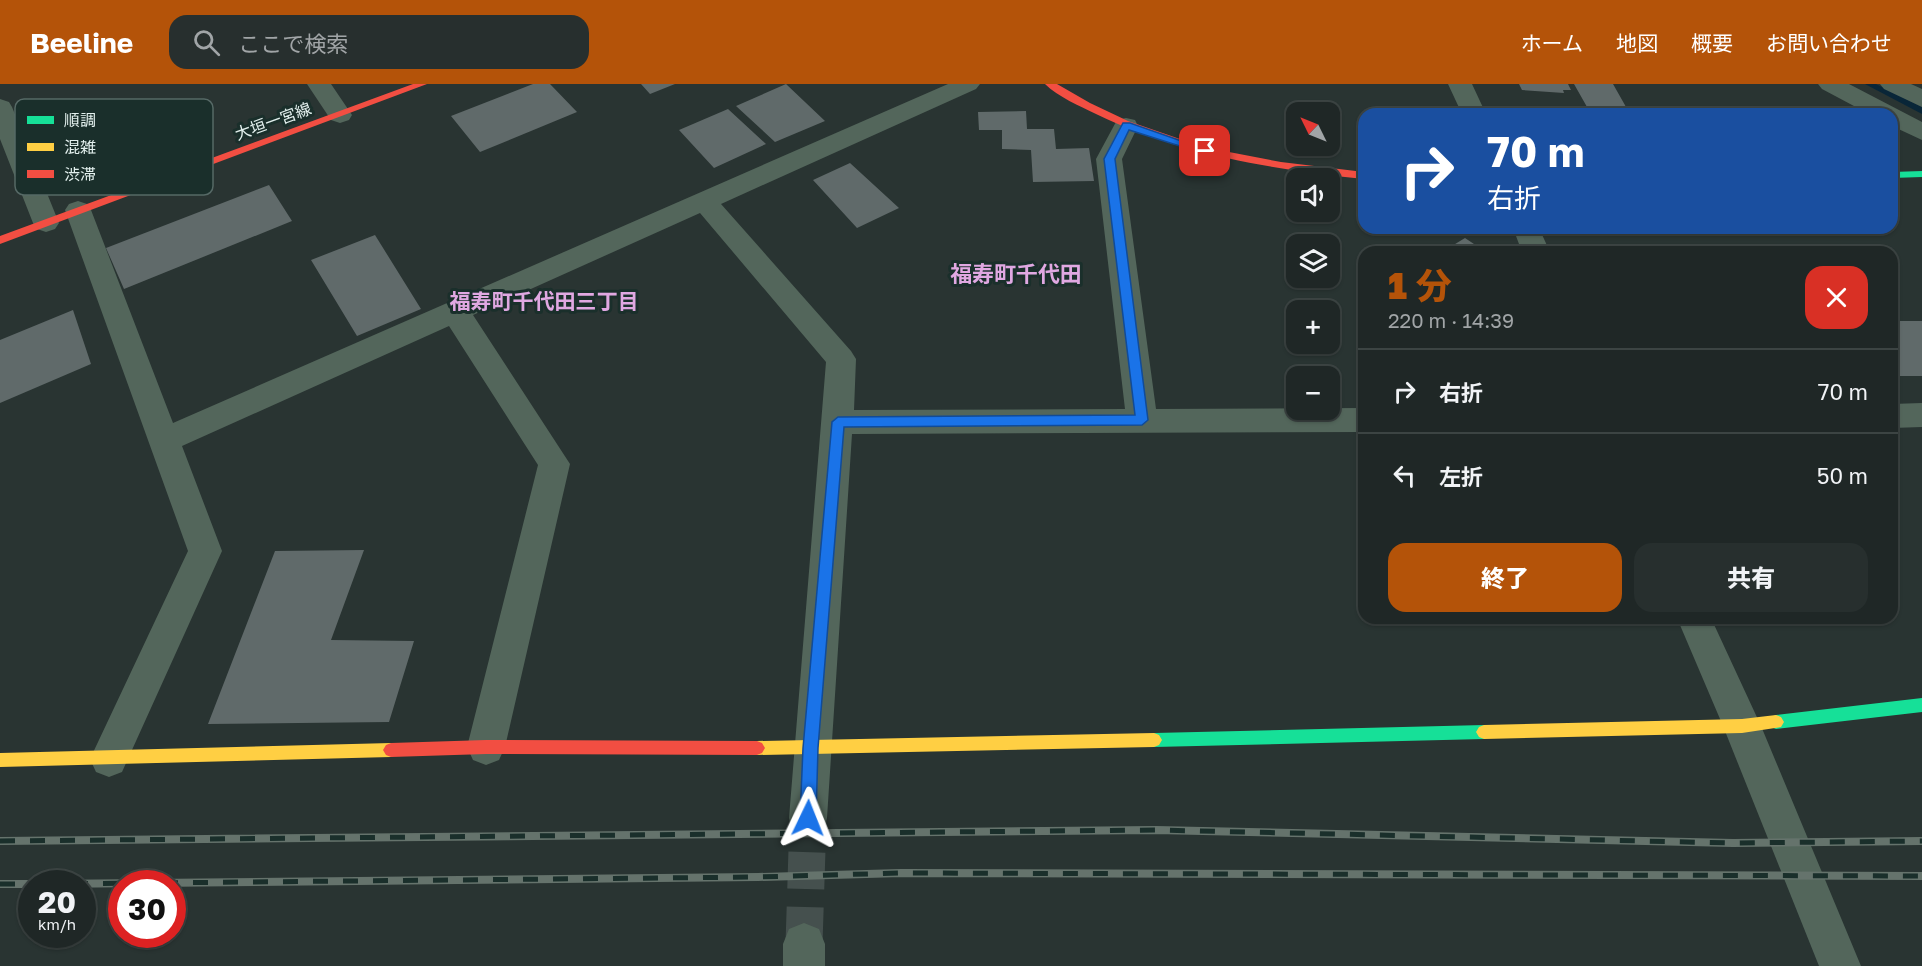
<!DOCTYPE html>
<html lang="ja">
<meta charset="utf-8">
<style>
:root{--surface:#1f2726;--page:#272f2e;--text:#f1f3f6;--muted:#a1a5a7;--line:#3c4443;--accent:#b45309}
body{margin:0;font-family:"Golos Text","Noto Sans JP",sans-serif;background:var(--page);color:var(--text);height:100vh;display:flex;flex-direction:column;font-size:22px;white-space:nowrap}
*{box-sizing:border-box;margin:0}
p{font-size:20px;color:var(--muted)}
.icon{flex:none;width:33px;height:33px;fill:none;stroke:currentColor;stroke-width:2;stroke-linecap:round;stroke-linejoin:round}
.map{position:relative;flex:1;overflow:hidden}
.sheet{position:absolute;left:1358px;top:162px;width:540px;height:378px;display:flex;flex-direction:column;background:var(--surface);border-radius:18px;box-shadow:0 2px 4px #0004,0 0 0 2px var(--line)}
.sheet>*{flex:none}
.guide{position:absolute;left:1358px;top:24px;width:540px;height:126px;border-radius:18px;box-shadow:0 2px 4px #0004,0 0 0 2px var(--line);background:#1a4fa0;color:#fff;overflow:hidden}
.needle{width:39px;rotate:313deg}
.fabs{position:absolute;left:1286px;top:18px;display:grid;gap:12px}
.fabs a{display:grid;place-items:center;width:54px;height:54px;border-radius:12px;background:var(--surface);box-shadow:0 2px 4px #0004,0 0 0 2px var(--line);font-size:30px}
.speed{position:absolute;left:18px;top:786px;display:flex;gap:12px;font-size:30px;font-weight:700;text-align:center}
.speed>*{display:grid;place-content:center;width:78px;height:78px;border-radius:50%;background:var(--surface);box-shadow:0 2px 4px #0004,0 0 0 2px var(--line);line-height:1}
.speed small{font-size:15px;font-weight:400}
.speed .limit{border:9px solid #d22;background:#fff;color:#111}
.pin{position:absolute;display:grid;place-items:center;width:51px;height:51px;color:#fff;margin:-26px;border-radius:12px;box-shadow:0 3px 9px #0006}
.me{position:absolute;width:66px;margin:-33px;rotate:2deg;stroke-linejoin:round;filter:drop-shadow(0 0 4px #0008)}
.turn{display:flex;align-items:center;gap:21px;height:126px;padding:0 30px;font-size:27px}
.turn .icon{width:78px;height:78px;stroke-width:2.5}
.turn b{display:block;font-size:42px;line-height:51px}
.round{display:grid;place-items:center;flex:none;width:63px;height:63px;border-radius:18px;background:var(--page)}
.summary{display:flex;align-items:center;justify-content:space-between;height:102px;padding:0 30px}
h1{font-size:36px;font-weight:800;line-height:45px;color:var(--accent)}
.button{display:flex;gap:12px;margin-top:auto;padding:12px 30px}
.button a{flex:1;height:69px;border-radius:18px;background:var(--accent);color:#fff;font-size:24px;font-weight:800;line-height:69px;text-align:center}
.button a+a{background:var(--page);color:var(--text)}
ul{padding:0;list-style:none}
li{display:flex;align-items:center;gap:18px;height:84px;padding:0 30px;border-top:2px solid var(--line)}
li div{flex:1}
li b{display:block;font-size:22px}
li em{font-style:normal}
header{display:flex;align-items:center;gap:36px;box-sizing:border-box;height:84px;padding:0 30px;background:var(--accent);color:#fff}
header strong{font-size:28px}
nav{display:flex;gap:33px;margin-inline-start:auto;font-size:21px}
.search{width:420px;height:54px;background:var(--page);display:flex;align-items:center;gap:15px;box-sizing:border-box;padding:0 21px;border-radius:18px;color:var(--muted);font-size:22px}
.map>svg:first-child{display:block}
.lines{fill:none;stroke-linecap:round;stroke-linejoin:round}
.stream{fill:#092638;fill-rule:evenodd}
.building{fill:#606a6a}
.street-tunnel{stroke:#45504e;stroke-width:37;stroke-dasharray:37 18;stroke-linecap:butt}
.street{fill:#53665b;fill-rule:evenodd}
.fast{fill:#16e098;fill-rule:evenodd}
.slow{fill:#ffcf43;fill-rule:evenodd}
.jam{fill:#f24e42;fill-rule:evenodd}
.rail-casing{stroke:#65736c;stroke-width:8}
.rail{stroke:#1a2f2b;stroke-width:5;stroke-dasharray:15;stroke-linecap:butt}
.route{fill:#1a73e8;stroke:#114b97;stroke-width:1.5}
.labels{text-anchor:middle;stroke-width:6;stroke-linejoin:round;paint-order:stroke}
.far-street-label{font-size:16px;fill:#e3f0ee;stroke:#1a2f2b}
.neighbourhood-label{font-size:21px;font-weight:bold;fill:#e0a8e2;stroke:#1a2f2b}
.quarter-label{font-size:22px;font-weight:bold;fill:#e0a8e2;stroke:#1a2f2b}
.key{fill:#1a2f2b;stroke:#566966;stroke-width:1.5}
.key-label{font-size:16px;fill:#e3f0ee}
</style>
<header>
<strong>Beeline</strong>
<div class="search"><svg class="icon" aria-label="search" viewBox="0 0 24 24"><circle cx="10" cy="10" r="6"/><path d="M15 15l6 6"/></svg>ここで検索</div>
<nav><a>ホーム</a><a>地図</a><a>概要</a><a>お問い合わせ</a></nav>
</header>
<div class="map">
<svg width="1922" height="882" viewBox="0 0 1922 882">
<rect width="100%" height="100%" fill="#293432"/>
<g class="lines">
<path class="stream" d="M1865 0H1876L1922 23V30Z"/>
</g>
<path class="building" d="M533 0H550L577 28 480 68 451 32Z
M641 0H675L650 10Z
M786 0 825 37 775 58 736 22Z
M1519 0H1568L1571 6H1563L1564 9 1522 6Z
M1574 0H1613L1630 30H1591Z
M728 25 766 60 714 84 679 46Z
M1026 27 1027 45H1054L1056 65 1089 64 1094 97 1033 98 1031 66 1002 65V46H979L978 28Z
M850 79 899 124 857 144 813 96Z
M269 101 292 137 124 205 106 164Z
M375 151 421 225 357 252 311 176Z
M1465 154 1486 168H1442Z
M73 226 91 280 0 319V256Z
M1892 226 1899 237H1922V292H1892Z
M364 466 331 556 414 557 389 638 208 640 275 467Z"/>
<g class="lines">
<path class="street-tunnel" d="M804 860 808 734"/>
<path class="street" d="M307 0H331L352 31 349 36 340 39 331 36Z
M948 0H980L976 5 721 120 851 267 856 275 854 326 1125 325 1096 75 1117 36 1126 34 1135 36 1138 42 1122 75 1156 325 1364 324V348L852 350 827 734 822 748 808 753 794 748 789 734 826 278 700 129 473 231 570 380 505 663 499 676 486 681 473 676 467 663 538 381 449 242 182 362 222 467 122 688 109 693 96 688 90 675 188 467 65 126 69 120 78 117 87 120 91 126 173 339Z
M1448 0H1472L1486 30H1462Z
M1818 0H1849L1922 38V56L1892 42V30H1869L1822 5Z
M1880 0H1911L1922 5V23L1884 5Z
M0 15 9 18 12 23 59 139 55 145 46 148 37 145 33 139 0 55Z
M1513 144H1539L1550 168H1522Z
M1922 319V343L1892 344V320Z
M1677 534H1711L1761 642 1861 882H1819L1723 642Z
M804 839 819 845 825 860V882H783V860L789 845Z"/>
<path class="fast" d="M1922 87V93L1892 94V88Z
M1922 614V628L1776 645 1771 643 1768 638 1771 633 1776 631Z
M1484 641 1489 643 1492 648 1489 653 1484 655 1154 663 1149 661 1146 656 1149 651 1154 649Z"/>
<path class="slow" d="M1776 631 1781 633 1784 638 1781 643 1742 649 1484 655 1479 653 1476 648 1479 643 1484 641 1742 635Z
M1154 649 1159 651 1162 656 1159 661 1154 663 757 671 752 669 749 664 752 659 757 657Z
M391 659 396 661 399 666 396 671 391 673 0 683V669Z"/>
<path class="jam" d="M413 0H427L0 160V152Z
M1045 0H1057L1090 19 1128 37 1203 63 1281 78 1364 88V95C1271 85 1181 71 1096 30 1080 22 1058 13 1045 0Z
M486 656 757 657 762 659 765 664 762 669 757 671 486 670 391 673 386 671 383 666 386 661 391 659Z"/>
<defs>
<path id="rail" d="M0 757 1156 746 1733 759 1922 757
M0 800H32
M43 800 758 793 901 789 1922 792"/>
</defs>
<use href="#rail" class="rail-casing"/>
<use href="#rail" class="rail"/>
</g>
<path class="route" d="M1123 39H1130L1210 67 1205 70 1129 46 1115 75 1148 336 1142 341 844 343 818 664 816 734 814 739 808 742 803 739 800 734 803 664 832 338 838 333 1135 331 1104 75Z"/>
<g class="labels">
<g class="far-street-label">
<text transform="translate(273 37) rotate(-20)" y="6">大垣一宮線</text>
</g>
<g class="neighbourhood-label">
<text x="544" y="225">福寿町千代田三丁目</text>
</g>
<g class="quarter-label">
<text x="1016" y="198">福寿町千代田</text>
</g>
</g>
<rect x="15" y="15" width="198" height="96" rx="9" class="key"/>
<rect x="27" y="32" width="27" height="8" fill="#16e098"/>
<rect x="27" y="59" width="27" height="8" fill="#ffcf43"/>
<rect x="27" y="86" width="27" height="8" fill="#f24e42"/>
<g class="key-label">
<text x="64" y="42">順調</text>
<text x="64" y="69">混雑</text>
<text x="64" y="96">渋滞</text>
</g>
</svg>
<div class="fabs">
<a><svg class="needle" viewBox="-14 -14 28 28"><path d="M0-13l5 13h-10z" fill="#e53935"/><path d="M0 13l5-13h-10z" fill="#a1a5a7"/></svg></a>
<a><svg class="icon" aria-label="sound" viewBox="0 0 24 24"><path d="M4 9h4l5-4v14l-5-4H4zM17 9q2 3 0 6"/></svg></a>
<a><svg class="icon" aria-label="layers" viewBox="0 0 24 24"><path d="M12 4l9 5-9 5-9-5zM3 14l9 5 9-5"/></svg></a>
<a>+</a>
<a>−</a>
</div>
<div class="speed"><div>20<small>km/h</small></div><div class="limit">30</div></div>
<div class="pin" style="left:1205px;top:67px;background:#d93025"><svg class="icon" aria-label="arrive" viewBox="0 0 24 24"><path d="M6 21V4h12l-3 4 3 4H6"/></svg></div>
<svg class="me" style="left:808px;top:734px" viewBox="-20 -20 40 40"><path d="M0-17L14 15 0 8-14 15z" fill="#1a73e8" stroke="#fff" stroke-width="4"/></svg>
<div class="guide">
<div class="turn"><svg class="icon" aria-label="right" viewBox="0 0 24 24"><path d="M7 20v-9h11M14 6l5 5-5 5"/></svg><div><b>70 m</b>右折</div></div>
</div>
<section class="sheet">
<div class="summary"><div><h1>1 分</h1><p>220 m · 14:39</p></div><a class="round" style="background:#d93025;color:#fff"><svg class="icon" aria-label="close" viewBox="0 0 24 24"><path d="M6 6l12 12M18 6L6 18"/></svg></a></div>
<ul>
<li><svg class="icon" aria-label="right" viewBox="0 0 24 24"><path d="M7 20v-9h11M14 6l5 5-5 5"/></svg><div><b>右折</b></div><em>70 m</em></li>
<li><svg class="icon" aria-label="left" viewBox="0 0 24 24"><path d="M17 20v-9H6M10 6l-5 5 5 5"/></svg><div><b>左折</b></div><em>50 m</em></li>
</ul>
<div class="button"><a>終了</a><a>共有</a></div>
</section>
</div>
